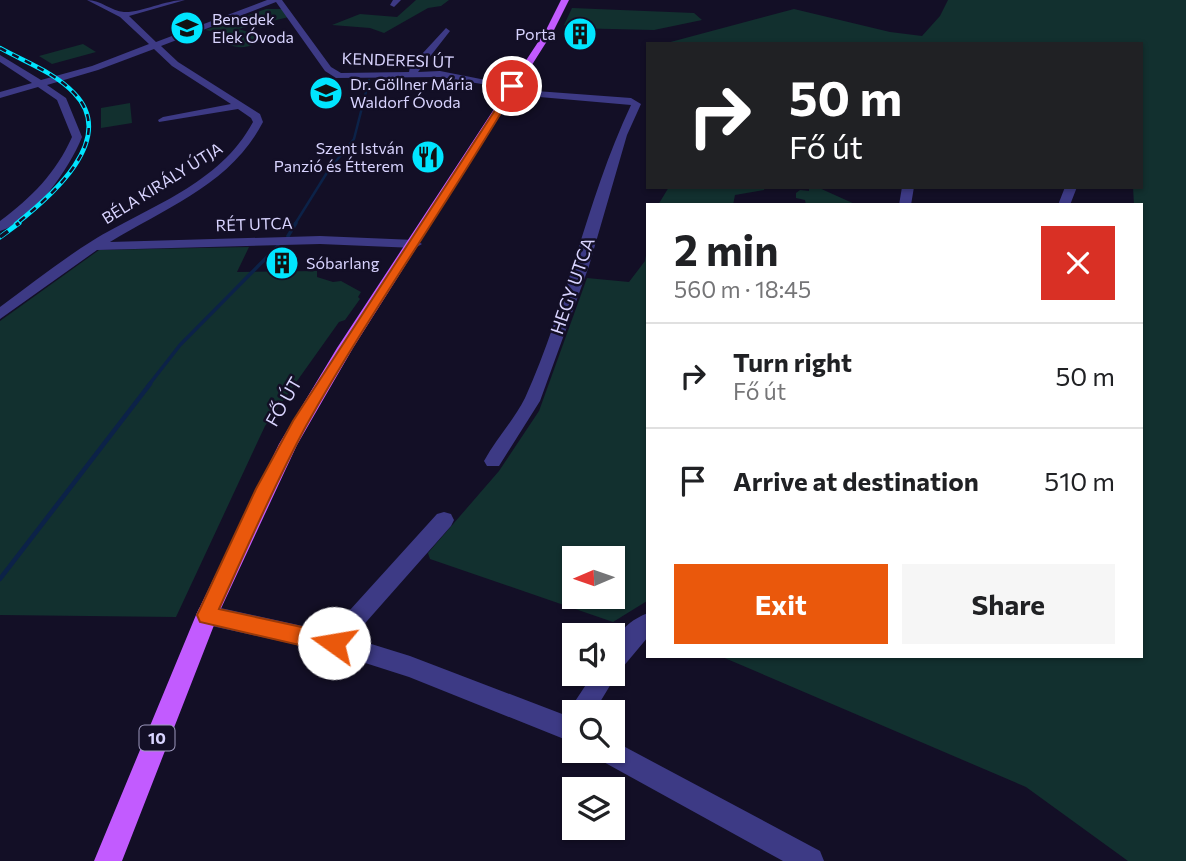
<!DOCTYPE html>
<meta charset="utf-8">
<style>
:root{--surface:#fff;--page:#f6f6f6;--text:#202124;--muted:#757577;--line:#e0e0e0;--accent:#ea580c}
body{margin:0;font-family:Commissioner,sans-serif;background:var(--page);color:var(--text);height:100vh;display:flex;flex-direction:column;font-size:26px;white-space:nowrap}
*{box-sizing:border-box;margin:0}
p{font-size:23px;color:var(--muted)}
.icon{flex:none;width:38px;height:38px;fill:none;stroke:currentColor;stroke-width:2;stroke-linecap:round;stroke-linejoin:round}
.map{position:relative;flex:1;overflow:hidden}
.drawer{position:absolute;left:646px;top:203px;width:497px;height:455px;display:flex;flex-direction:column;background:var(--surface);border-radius:0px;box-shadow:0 2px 5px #0004}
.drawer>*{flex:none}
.guide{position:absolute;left:646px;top:42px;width:497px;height:147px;border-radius:0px;box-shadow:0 2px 5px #0004;background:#202124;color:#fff;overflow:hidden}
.needle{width:46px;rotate:268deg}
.buttons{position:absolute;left:562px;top:546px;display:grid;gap:14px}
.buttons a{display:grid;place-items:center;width:63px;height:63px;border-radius:0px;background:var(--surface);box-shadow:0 2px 5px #0004;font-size:35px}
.pin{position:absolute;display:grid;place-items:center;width:60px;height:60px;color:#fff;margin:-30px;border:4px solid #fff;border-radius:50%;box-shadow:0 2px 7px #0007}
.me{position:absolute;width:77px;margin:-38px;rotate:283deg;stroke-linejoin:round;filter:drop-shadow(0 0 5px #0008)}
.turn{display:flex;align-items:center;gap:24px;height:147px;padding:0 28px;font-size:32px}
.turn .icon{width:91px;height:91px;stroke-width:2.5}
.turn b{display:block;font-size:49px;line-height:60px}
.round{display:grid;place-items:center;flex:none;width:74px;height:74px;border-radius:0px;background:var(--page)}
.headline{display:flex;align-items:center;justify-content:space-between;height:119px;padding:0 28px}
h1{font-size:42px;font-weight:700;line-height:52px}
.action{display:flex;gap:14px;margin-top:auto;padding:14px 28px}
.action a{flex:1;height:80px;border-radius:0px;background:var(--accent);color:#fff;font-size:28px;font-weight:700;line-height:80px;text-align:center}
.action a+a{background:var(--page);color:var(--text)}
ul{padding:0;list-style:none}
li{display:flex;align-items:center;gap:21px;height:105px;padding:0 28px;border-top:2px solid var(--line)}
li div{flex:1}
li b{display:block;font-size:26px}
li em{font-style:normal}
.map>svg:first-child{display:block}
.green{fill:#12302f;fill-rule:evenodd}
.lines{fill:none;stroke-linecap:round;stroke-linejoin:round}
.stream-far2{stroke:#0c2248;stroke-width:2.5}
.stream-far1{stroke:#0c2248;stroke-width:3.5}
.stream{stroke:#0c2248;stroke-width:4.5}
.minor{fill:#3d3a85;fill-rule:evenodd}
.major{fill:#c25bff;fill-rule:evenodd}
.rail-far1-casing{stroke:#00e5ff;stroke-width:4.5}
.rail-casing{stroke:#00e5ff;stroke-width:5}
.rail-far1{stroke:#130f26;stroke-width:2.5;stroke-dasharray:7;stroke-linecap:butt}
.rail{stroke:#130f26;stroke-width:3.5;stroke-dasharray:10;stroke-linecap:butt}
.route{fill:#ea580c;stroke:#983908;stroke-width:2}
.labels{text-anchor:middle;stroke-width:5;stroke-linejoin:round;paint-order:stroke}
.far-poi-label{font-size:16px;fill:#d9d4ff;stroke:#130f26;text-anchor:start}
.far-street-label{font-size:16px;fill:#d9d4ff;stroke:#130f26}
.shield{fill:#130f26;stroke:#9e99be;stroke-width:2}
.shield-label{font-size:16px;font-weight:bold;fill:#d9d4ff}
.street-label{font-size:18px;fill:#d9d4ff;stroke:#130f26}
</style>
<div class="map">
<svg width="1186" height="861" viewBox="0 0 1186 861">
<rect width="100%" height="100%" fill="#130f26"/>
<path class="green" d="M416 0H449L441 6 428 8 384 33 370 28 332 25 360 14 397 17Z
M948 0H1186V861H1128L1026 787 720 656H1141V205H1134L1133 187H1141V44H663L794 9 890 32 922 36 940 16Z
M572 8 694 13 702 20 654 30 569 28 564 25Z
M266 9H283L289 17 238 29 256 34 264 40C248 48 237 51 221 40L227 34 205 30Z
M83 44 96 52 52 64 39 56Z
M130 103 132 123 101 128V108Z
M669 187H765L764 190 735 195 733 205H658Z
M809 187H817L857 205H806L805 200 796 198V193L800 190 809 191Z
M249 247 237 272 317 271V277L333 282 341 281 361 292 358 297 360 299 345 320 339 322 265 426 176 617 0 615V321L99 250Z
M647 250V601L613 622 430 559 428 553 499 471 539 411 587 278 629 282 645 261ZM574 558H612V597H574Z"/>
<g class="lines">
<path class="stream-far2" d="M295 224 328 171 354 139 369 80"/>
<path class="stream-far1" d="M288 236 296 223
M148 386 180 345 278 246"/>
<path class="stream" d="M0 579 150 384"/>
<path class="minor" d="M87 0C101 0 111 11 124 12 140 13 165 0 185 0L129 16 156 42 267 0H282L331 67 341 73 409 72 410 67 446 28 450 31 418 72 440 71 517 86 512 89 440 77 336 78 325 71 276 2 161 46 178 62 260 114 263 122C231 184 167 207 110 242L320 236 415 240 422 244 415 248 320 244 97 250 0 319V307C30 285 60 261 92 241 149 206 219 185 253 122L251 118 238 109 159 122 158 120 163 117 231 104 172 66 154 49 98 70 47 85 66 98 82 137C70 168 33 221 0 231V221C31 198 56 173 72 137L57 100 38 87 0 98V92L32 83 0 62V55L41 80 92 66 149 44 120 17Z
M393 0H401L394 7 390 5Z
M509 89 631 98 641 104 627 135 589 266 540 401 499 466H487L484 461C496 439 514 420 525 398 568 303 587 198 631 105L506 94 504 92Z
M902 187H914L911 205H899Z
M1065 187H1077L1070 205H1058Z
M444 512 451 514 454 520 451 526 352 638 410 656 570 717 568 712 593 674H612C612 645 617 625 648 613V637L617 674 594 712H574V743L409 677 334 653 207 625 199 622 196 615 199 608 207 605 330 632 437 514Z
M612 740 820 851 824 861H783L600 760 597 751H612Z"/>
<path class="major" d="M561 0H569L554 30 353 348 297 445 218 615 122 861H94L196 615 279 444 337 348 546 30Z"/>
<defs>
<path id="rail-far1" d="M0 48C25 62 54 72 74 93 119 139 50 197 16 224"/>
<path id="rail" d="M0 237 19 223"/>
</defs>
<use href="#rail-far1" class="rail-far1-casing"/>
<use href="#rail" class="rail-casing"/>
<use href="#rail-far1" class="rail-far1"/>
<use href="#rail" class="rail"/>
</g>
<path class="route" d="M512 84 517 86C450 201 371 310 306 426 274 485 247 548 219 609L334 634 342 637 345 643 342 650 334 653 200 622 197 615 200 609 256 489 293 421Z"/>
<defs>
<symbol id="school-disc" viewBox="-11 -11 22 22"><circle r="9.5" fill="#00e5ff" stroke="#130f26"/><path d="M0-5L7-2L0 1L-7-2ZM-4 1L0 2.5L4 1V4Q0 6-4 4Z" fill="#111"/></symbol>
<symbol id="building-disc" viewBox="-11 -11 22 22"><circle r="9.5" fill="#00e5ff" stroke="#130f26"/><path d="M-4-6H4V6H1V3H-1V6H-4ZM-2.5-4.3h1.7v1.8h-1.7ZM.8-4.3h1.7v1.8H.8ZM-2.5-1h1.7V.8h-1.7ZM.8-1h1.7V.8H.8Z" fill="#111"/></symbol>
<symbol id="restaurant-disc" viewBox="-11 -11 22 22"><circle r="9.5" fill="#00e5ff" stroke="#130f26"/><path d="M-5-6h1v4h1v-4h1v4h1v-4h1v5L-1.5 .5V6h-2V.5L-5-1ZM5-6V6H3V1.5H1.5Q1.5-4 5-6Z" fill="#111"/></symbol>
</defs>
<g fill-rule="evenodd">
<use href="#school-disc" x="168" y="9" width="38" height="38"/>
<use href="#building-disc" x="561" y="15" width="38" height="38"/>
<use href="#school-disc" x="307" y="74" width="38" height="38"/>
<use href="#restaurant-disc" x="409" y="138" width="38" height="38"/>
<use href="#building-disc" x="263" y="244" width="38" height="38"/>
</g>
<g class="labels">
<g class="far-poi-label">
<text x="212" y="25">Benedek<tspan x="212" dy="18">Elek Óvoda</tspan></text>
<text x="556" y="40" text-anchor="end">Porta</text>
<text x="350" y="90">Dr. Göllner Mária<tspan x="350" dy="18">Waldorf Óvoda</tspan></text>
<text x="404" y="154" text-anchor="end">Szent István<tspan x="404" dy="18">Panzió és Étterem</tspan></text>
<text x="306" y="269">Sóbarlang</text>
</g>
<g class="far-street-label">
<text transform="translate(398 60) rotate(2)" y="6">KENDERESI ÚT</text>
<text transform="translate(162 183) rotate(-32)" y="6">BÉLA KIRÁLY ÚTJA</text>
<text transform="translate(254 224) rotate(-2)" y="6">RÉT UTCA</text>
</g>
<rect class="shield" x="139.5" y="725.5" width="35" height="25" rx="5"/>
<g class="shield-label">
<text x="157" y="744">10</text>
</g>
<g class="street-label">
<text transform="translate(573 286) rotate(-71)" y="6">HEGY UTCA</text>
<text transform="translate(284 402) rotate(-60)" y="6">FŐ ÚT</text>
</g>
</g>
</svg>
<div class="buttons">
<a><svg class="needle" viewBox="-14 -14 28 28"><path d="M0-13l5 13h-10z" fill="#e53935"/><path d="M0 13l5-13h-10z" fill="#757577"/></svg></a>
<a><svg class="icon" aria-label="sound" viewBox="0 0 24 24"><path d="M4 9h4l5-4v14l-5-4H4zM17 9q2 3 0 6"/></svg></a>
<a><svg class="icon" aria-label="search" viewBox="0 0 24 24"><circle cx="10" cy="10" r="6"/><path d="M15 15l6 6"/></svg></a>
<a><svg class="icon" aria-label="layers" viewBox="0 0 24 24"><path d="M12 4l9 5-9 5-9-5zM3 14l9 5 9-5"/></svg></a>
</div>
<div class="pin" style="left:512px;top:86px;background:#d93025"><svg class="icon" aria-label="arrive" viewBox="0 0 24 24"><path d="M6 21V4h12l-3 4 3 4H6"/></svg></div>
<svg class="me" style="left:334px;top:643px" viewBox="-20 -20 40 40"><circle r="19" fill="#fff"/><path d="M0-13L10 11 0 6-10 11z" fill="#ea580c"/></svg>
<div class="guide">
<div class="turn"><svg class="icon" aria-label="right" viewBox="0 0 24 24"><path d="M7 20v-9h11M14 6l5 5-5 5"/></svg><div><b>50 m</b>Fő út</div></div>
</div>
<section class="drawer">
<div class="headline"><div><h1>2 min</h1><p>560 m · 18:45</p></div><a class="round" style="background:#d93025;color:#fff"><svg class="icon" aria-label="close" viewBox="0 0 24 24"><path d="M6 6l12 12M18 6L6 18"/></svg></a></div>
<ul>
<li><svg class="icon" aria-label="right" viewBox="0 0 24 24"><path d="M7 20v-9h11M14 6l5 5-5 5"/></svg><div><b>Turn right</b><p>Fő út</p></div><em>50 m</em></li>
<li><svg class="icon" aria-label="arrive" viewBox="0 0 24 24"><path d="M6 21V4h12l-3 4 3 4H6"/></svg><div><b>Arrive at destination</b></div><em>510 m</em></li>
</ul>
<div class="action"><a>Exit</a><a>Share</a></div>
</section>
</div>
